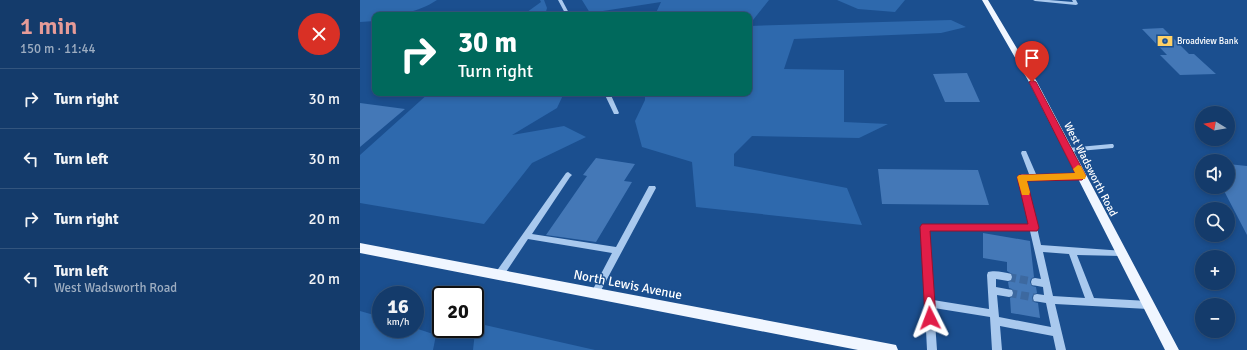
<!DOCTYPE html>
<meta charset="utf-8">
<style>
:root{--surface:#143b6b;--page:#1d4271;--text:#f1f3f6;--muted:#9dadc1;--line:#33557e;--accent:#e69b98}
body{margin:0;font-family:Signika,sans-serif;background:var(--page);color:var(--text);height:100vh;display:flex;flex-direction:column;font-size:15px;white-space:nowrap}
*{box-sizing:border-box;margin:0}
p{font-size:13px;color:var(--muted)}
.icon{flex:none;width:22px;height:22px;fill:none;stroke:currentColor;stroke-width:2;stroke-linecap:round;stroke-linejoin:round}
.map{position:relative;flex:1;overflow:hidden}
.side{display:flex;flex-direction:column;background:var(--surface);width:360px}
.side>*{flex:none}
.hud{position:absolute;left:12px;top:12px;width:380px;height:84px;border-radius:8px;box-shadow:0 2px 6px #0003,0 0 0 1px var(--line);background:#00695c;color:#fff;overflow:hidden}
.needle{width:26px;rotate:281deg}
.controls{position:absolute;left:835px;top:106px;display:grid;gap:8px}
.controls a{display:grid;place-items:center;width:40px;height:40px;border-radius:50%;background:var(--surface);box-shadow:0 2px 6px #0003,0 0 0 1px var(--line);font-size:20px}
.speed{position:absolute;left:12px;top:286px;display:flex;gap:8px;font-size:20px;font-weight:700;text-align:center}
.speed>*{display:grid;place-content:center;width:52px;height:52px;border-radius:50%;background:var(--surface);box-shadow:0 2px 6px #0003,0 0 0 1px var(--line);line-height:1}
.speed small{font-size:10px;font-weight:400}
.speed .limit{border:2px solid #111;border-radius:6px;background:#fff;color:#111}
.pin{position:absolute;display:grid;place-items:center;width:34px;height:34px;color:#fff;margin:-41px -17px;border-radius:50% 50% 50% 0;rotate:-45deg;box-shadow:0 0 4px #0007}
.pin .icon{rotate:45deg}
.me{position:absolute;width:44px;margin:-22px;rotate:357deg;stroke-linejoin:round;filter:drop-shadow(0 0 3px #0008)}
.turn{display:flex;align-items:center;gap:14px;height:84px;padding:0 20px;font-size:18px}
.turn .icon{width:52px;height:52px;stroke-width:2.5}
.turn b{display:block;font-size:28px;line-height:34px}
.round{display:grid;place-items:center;flex:none;width:42px;height:42px;border-radius:21px;background:var(--page)}
.head{display:flex;align-items:center;justify-content:space-between;height:68px;padding:0 20px}
h1{font-size:24px;font-weight:600;line-height:30px;color:var(--accent)}
ul{padding:0;list-style:none}
li{display:flex;align-items:center;gap:12px;height:60px;padding:0 20px;border-top:1px solid var(--line)}
li div{flex:1}
li b{display:block;font-size:15px}
li em{font-style:normal}
main{display:flex;flex:1;min-height:0}
.map>svg:first-child{display:block}
.green{fill:#2e69ad}
.building{fill:#4478b7}
.lines{fill:none;stroke-linecap:round;stroke-linejoin:round}
.minor-tunnel{stroke:#3d69a0;stroke-width:8;stroke-dasharray:8 4;stroke-linecap:butt}
.minor{fill:#a9c9ee;fill-rule:evenodd}
.major{fill:#f0f6ff;fill-rule:evenodd}
.route{fill:#e11d48;stroke:#92132f}
.slow{fill:#f59e0b}
.labels{text-anchor:middle;stroke-width:3;stroke-linejoin:round;paint-order:stroke}
.far-poi-label{font-size:9px;fill:#fff;stroke:#1b4f8f;text-anchor:start}
.street-label{font-size:11px;fill:#fff;stroke:#1b4f8f}
.near-street-label{font-size:13px;fill:#fff;stroke:#1b4f8f}
</style>
<main>
<section class="side">
<div class="head"><div><h1>1 min</h1><p>150 m · 11:44</p></div><a class="round" style="background:#d93025;color:#fff"><svg class="icon" aria-label="close" viewBox="0 0 24 24"><path d="M6 6l12 12M18 6L6 18"/></svg></a></div>
<ul>
<li><svg class="icon" aria-label="right" viewBox="0 0 24 24"><path d="M7 20v-9h11M14 6l5 5-5 5"/></svg><div><b>Turn right</b></div><em>30 m</em></li>
<li><svg class="icon" aria-label="left" viewBox="0 0 24 24"><path d="M17 20v-9H6M10 6l-5 5 5 5"/></svg><div><b>Turn left</b></div><em>30 m</em></li>
<li><svg class="icon" aria-label="right" viewBox="0 0 24 24"><path d="M7 20v-9h11M14 6l5 5-5 5"/></svg><div><b>Turn right</b></div><em>20 m</em></li>
<li><svg class="icon" aria-label="left" viewBox="0 0 24 24"><path d="M17 20v-9H6M10 6l-5 5 5 5"/></svg><div><b>Turn left</b><p>West Wadsworth Road</p></div><em>20 m</em></li>
</ul>
</section>
<div class="map">
<svg width="887" height="350" viewBox="0 0 887 350">
<rect width="100%" height="100%" fill="#1b4f8f"/>
<path class="green" d="M0 0H77C57 13 39 15 15 15V21L0 22Z
M180 0H184L187 8 185 15H163L181 2Z
M222 0H409L389 25V15H295L301 2 230 13Z
M477 0H545L535 12 498 9Z
M591 20 606 27 581 33 434 39 424 69 484 70V122L528 124 499 138 392 136 374 154V166L487 188 502 225 336 207 332 162 282 147 275 121 285 100V93H389V26Z
M69 93H204L197 108 152 135 204 126 226 137 172 163 124 224 0 203V155Z
M0 311 21 317V329L55 328 76 335 73 350H0Z
M116 323 235 350H113Z"/>
<path class="building" d="M803 28 829 54H834L856 74 820 75 800 55H807L782 29Z
M607 73 620 102H585L573 74Z
M0 103 45 109 0 147Z
M236 158 275 164 264 181 272 182 236 242 186 235 227 176 223 175Z
M868 164 887 166V235L862 187H868Z
M518 169 618 170 629 205 522 204Z
M623 233 670 241 674 277 671 279 670 282 672 286 676 287 677 293 673 295 672 298 674 302 678 303 680 318 651 313 650 298 653 296 654 293 652 289 649 288 648 282 652 280V274L647 271V262L623 258Z"/>
<g class="lines">
<path class="minor-tunnel" d="M648 277 675 282
M649 293 677 298"/>
<path class="minor" d="M198 0H202L210 15H206Z
M673 0H689L713 2 712 0H716L718 4 716 5 675 1Z
M244 93H250L259 113 258 114H254Z
M751 144H753L754 146 753 148 708 152 705 150 708 148Z
M662 151H666L676 174H722L726 177 722 180H666L681 245 764 251 765 253 764 255 761 256 717 255 734 298 788 301 791 302 792 305 791 308 788 309 695 304 706 350H696L693 336 640 326 642 350H632L630 317 574 308 577 350H567L561 227 562 225 565 224 669 225 658 177 662 174H669L661 153ZM569 230 670 231 681 279 675 278 672 279 671 282 672 285 683 287 684 295 677 294 674 295 673 298 674 301 686 303 691 327 639 317 637 295 649 297 652 296 653 293 652 290 636 287V279L648 281 651 280 652 277 651 274C645 272 634 270 628 272L627 275 629 309 573 300ZM683 252 709 254 725 298 693 296Z
M208 172 212 175 210 177 172 234 256 247 289 186H295L296 188 238 296 235 297 232 296 231 293 252 253 168 239 142 278 139 279 136 278 135 275 136 272 206 173Z"/>
<path class="major" d="M622 0H628L677 82 819 350H805L669 82Z
M0 243 531 344 536 345 538 350H498L0 253Z"/>
</g>
<path class="route" d="M672 80 676 82 726 176 722 180 667 181 679 228 677 231H570L576 318 574 322 570 324 566 322 565 318 560 227 562 224H668L657 177 659 175 715 173 669 82Z"/>
<path class="slow" d="M718 165 721 166 726 176 725 179 667 181 670 192 669 195H662L657 177 659 175 715 173 713 169Z"/>
<defs>
<symbol id="bank-bare" viewBox="-9 -9 18 18"><path d="M-6-4H6V4H-6ZM0-2.3a2.3 2.3 0 1 0 0 4.6a2.3 2.3 0 1 0 0-4.6Z" fill="#ffd166" stroke="#1b4f8f" stroke-width="2.5" paint-order="stroke"/></symbol>
</defs>
<g fill-rule="evenodd">
<use href="#bank-bare" x="794" y="30" width="22" height="22"/>
</g>
<g class="labels">
<g class="far-poi-label">
<text x="817" y="44">Broadview Bank</text>
</g>
<g class="street-label">
<text transform="translate(731 169) rotate(63)" y="4">West Wadsworth Road</text>
</g>
<g class="near-street-label">
<text transform="translate(268 284) rotate(11)" y="5">North Lewis Avenue</text>
</g>
</g>
</svg>
<div class="controls">
<a><svg class="needle" viewBox="-14 -14 28 28"><path d="M0-13l5 13h-10z" fill="#e53935"/><path d="M0 13l5-13h-10z" fill="#9dadc1"/></svg></a>
<a><svg class="icon" aria-label="sound" viewBox="0 0 24 24"><path d="M4 9h4l5-4v14l-5-4H4zM17 9q2 3 0 6"/></svg></a>
<a><svg class="icon" aria-label="search" viewBox="0 0 24 24"><circle cx="10" cy="10" r="6"/><path d="M15 15l6 6"/></svg></a>
<a>+</a>
<a>−</a>
</div>
<div class="speed"><div>16<small>km/h</small></div><div class="limit">20</div></div>
<div class="pin" style="left:672px;top:82px;background:#d93025"><svg class="icon" aria-label="arrive" viewBox="0 0 24 24"><path d="M6 21V4h12l-3 4 3 4H6"/></svg></div>
<svg class="me" style="left:570px;top:318px" viewBox="-20 -20 40 40"><path d="M0-17L14 15 0 8-14 15z" fill="#e11d48" stroke="#fff" stroke-width="4"/></svg>
<div class="hud">
<div class="turn"><svg class="icon" aria-label="right" viewBox="0 0 24 24"><path d="M7 20v-9h11M14 6l5 5-5 5"/></svg><div><b>30 m</b>Turn right</div></div>
</div>
</div>
</main>
